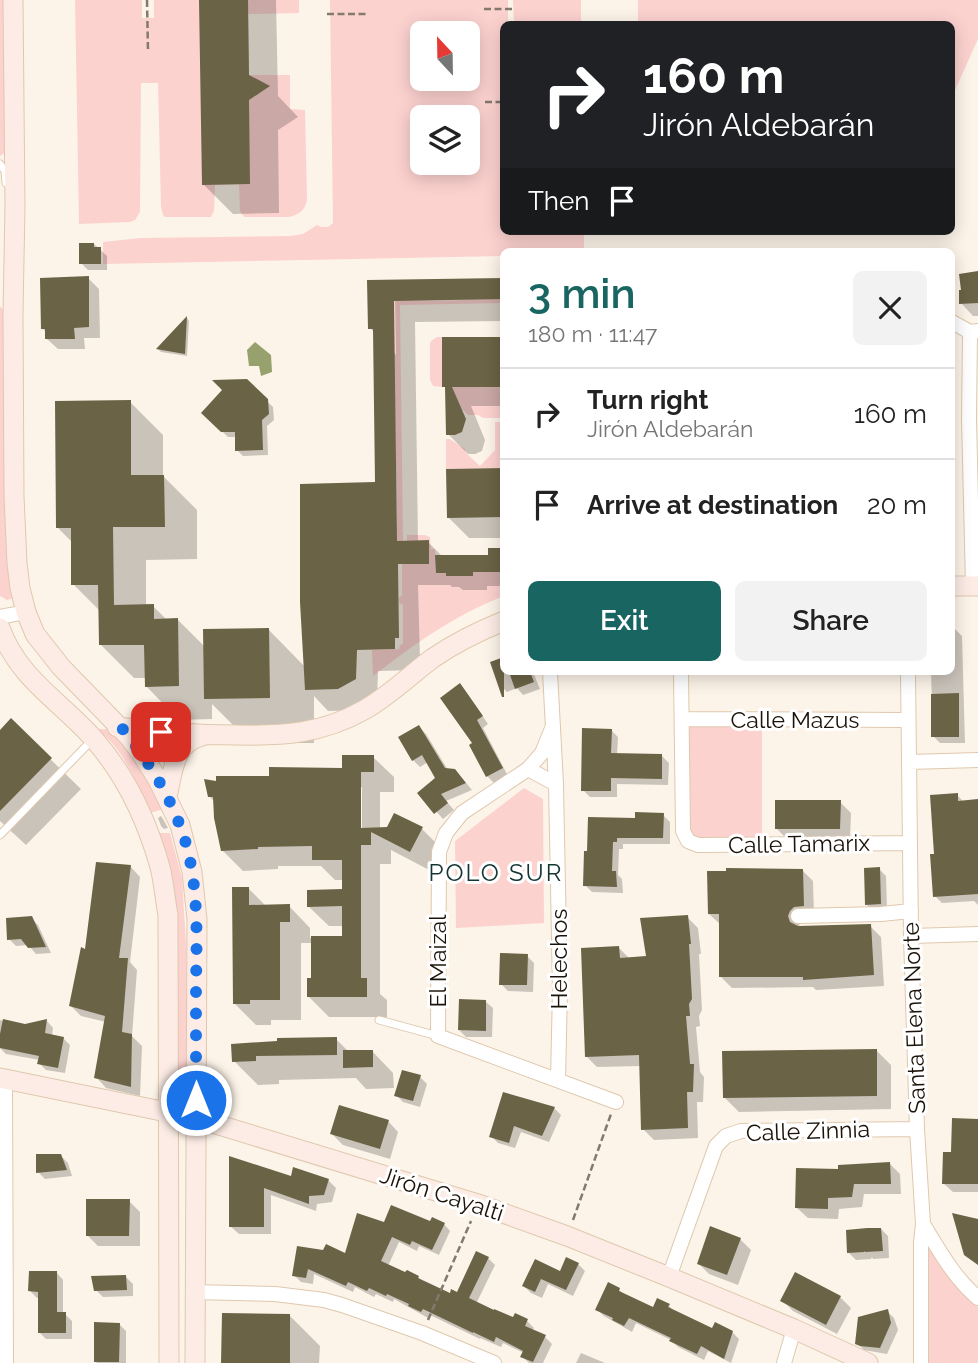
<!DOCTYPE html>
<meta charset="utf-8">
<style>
:root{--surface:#fff;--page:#f2f2f2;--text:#222;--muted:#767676;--line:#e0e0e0;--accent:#186562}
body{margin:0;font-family:Raleway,sans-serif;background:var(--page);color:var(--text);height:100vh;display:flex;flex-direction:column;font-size:26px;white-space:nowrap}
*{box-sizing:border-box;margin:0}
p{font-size:23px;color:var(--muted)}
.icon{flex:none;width:38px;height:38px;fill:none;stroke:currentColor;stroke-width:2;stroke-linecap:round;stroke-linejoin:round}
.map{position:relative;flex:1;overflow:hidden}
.side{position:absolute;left:500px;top:248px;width:455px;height:427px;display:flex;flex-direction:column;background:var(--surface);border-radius:10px;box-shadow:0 4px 18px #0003}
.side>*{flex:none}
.top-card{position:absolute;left:500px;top:21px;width:455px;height:214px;border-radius:10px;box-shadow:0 4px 18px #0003;background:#202124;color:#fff;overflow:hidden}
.needle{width:46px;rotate:338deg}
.controls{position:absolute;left:410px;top:21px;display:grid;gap:14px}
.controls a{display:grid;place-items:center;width:70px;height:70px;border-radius:10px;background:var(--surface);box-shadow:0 4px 18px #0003;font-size:35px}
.pin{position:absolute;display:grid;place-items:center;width:60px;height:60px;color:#fff;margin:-30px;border-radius:14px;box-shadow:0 4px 10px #0006}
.me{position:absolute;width:77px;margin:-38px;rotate:0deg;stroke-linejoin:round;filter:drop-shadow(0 0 5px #0008)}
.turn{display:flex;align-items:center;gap:24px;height:147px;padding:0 28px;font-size:32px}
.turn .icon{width:91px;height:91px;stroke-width:2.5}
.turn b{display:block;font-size:49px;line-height:60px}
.then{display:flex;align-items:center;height:66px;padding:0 28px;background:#0003;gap:14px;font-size:26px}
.round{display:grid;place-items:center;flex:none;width:74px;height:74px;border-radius:10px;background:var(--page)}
.overview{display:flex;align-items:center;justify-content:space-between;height:119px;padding:0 28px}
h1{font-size:42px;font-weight:600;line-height:52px;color:var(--accent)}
.primary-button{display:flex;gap:14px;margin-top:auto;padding:14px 28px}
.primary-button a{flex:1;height:80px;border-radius:10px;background:var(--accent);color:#fff;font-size:28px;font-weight:600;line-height:80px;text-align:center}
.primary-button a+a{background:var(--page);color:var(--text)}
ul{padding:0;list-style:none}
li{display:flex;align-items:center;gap:21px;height:91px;padding:0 28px;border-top:2px solid var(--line)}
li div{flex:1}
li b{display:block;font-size:26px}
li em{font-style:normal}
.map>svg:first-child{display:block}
.green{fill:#fcd2cf;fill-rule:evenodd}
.water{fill:#96a16d}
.shadow{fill:#0003;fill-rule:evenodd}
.building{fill:#6b6346}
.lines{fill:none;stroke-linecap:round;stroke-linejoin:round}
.lane-casing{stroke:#dfc8ad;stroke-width:9}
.street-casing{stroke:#dfc8ad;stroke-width:16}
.secondary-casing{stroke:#dfc8ad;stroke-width:21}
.path{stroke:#82796f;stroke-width:2.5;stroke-dasharray:7 3.5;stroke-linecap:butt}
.lane{stroke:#fff;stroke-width:7}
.street{stroke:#fff;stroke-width:14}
.secondary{stroke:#fcece5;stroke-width:19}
.route{stroke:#1a73e8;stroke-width:12;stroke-dasharray:0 21.6}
.labels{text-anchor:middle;stroke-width:6;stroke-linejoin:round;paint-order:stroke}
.street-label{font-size:23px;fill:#1b1309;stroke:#fff}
.neighbourhood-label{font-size:24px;letter-spacing:2px;fill:#133634;stroke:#fff}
</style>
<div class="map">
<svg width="978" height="1363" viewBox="0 0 978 1363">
<rect width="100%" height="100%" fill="#fdf4e9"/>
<path class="green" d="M0 0H5L6 152 0 156Z
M75 0H142V18H154V0H299V13L248 14 249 75H290V109L305 110 307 197C307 208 300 215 289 217H244L240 211 239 184 215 185 214 211 211 217H165L163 215 161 207 158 83H141L140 212 135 220 130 222 79 224Z
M330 0H508V24H504V231H584V252H504V256L103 264V242L140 238 291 236 303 234 317 225 321 227H328L333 223ZM422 33H467V79H422ZM422 117H467V163H422Z
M513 0H581V24H514Z
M638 0H978V39L952 97V24H638Z
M501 296 502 299H504V303L400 305 403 541H394L397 517 394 346 388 298C422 303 467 301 501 296Z
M0 306 4 311 13 598 7 600 0 596Z
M437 337H442V387L433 386 430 380V344L431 341Z
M445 387H504V418H483L478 415H468L461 408 454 404Z
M495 422H501L502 468 446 469V439H450L465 449 466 453 480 466 495 450Z
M407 535H425L430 537 431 549H435L436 573H446L447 576H473V572H504V596C453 616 416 643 373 676L372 650 399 649 400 645 403 644V605L399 603V598L402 595V557L429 563V540L407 541Z
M682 719 762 720V845L688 841Z
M97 729H114L141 765 164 809 150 813C140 789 129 764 113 744 109 739 102 734 97 729Z
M524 788 543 799 544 923 456 928 455 841Z
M158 833H170L182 878 186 944 188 1095 175 1090Z
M927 1244 952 1281 978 1307V1363H928Z"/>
<path class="water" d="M255 342 271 355 272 372 261 376 259 366H249L247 350Z"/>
<path class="shadow" d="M201 0H276L278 96 298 117 278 130 279 213 233 214 203 184Z
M94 244 107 256V270H88L81 263Z
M978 273V316H973L961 303Z
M88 278 99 289 100 338H84L85 349H58L47 339V333L42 328Z
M504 280V321L415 322 418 542H428L443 557 490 556 504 550V586H487V590H463L459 587H452L450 585H418L420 659 416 670 378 671 377 701 360 710 328 711 314 696V743H251L212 704V719L179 720 146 686V678H134L101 645V612L73 584 72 542 57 527 130 402 163 435V476L197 510V559L146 560V606H153L167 620H178L205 647 269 630 305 667 377 484 375 333 370 328 369 282ZM392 294H395L396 355 393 351Z
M187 318 189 321 187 356 161 352 158 349Z
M504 339V406H471L485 440 482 451 475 454H468L448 434 447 389 444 386Z
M246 381 273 407 274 420 267 426 268 455 243 456 237 450V437H228L203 413Z
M503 424H504V538H469L448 517 504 469Z
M952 629H955L962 636 965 743H940L933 736 931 672H952Z
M504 659V672H533L540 689 523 695 517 688 507 692 500 685Z
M466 692 488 724 483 728 508 776 494 783 487 776 475 744Z
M11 721 81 789 26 845 0 821V732Z
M419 727 426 734 448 770 462 778 472 790 446 801 454 810 443 819 420 793 438 778 428 762 420 767 413 760Z
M611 730 618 737 617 755 662 756 669 763 668 785 617 784V797H590L583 790Z
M373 757 394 777V792H380V829H422L442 849 431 871 391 850V864H380V994L387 1000V1017H329L308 996 313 980V943H301V1020H271V1025H256L234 1003 248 888 266 906H289L310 928V938L344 937V926H329L308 906 344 891V880H335L321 866H278V869L243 871 223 851 215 802 209 796 218 783 344 769ZM359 787H362V837H359Z
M957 795 964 802 978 801V905L974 901 942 903 935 896 936 855Z
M840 802 851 813 850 839H787L776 828Z
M663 815 670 822V844H623V849H619L618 875 622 879 623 893 592 892 585 885 586 853 636 819Z
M161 816 163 819 168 828 164 829 161 826 158 818Z
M130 866 140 877 130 962 137 970 132 1036 142 1046 140 1096 106 1088 96 1077 106 1022 81 1016 71 1006 86 951Z
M879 869 886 876 887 911H873L866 904Z
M802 870 813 881 814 917 800 922 799 927 870 926 881 937 884 986 816 990 813 987 732 988 721 977V925L709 914Z
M687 917 698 928 701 954H699L702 1010 699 1016 700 1026 696 1027 700 1072 704 1077 703 1102H697L698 1138 654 1140 643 1129 641 1066 597 1067 587 1057 619 948 630 959 648 957Z
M31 918 38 925 51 953 36 954 28 945 16 946 9 939Z
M527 956 534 963 533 992 508 991 501 984Z
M486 1002 493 1008 492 1037H466L459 1030Z
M0 1020 25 1026 47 1021 53 1028 52 1036 63 1038 70 1045 65 1073 46 1070 39 1063 40 1060 6 1054 0 1048Z
M336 1039 349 1052 372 1051 393 1073 394 1088 366 1089 356 1078 279 1080V1084L258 1085 234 1061 233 1045Z
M876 1050 891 1065V1109L739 1112 724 1097Z
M420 1077 427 1084 420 1107 403 1102 396 1095Z
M504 1095 554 1108 561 1115 549 1142 521 1132 515 1148 498 1143 491 1136Z
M388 1121 398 1132 390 1159 343 1145 332 1134Z
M978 1121V1192H953L944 1184 952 1154Z
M61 1156 68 1163 72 1176 45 1179 38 1172Z
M231 1158 292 1178 328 1180 336 1188 332 1202 317 1204 316 1211 271 1195V1234H239L230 1226Z
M889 1163 900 1174 901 1194H864L862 1207 839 1209 838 1219 808 1218 797 1208 840 1171Z
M129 1201 140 1212V1246H98L87 1235Z
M385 1224H444L450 1231 439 1255 419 1246 417 1251 399 1242 388 1266 418 1277 423 1282 451 1295 457 1294 488 1258 495 1265 476 1304 514 1319 527 1321 534 1328 532 1331 545 1337 552 1344 543 1363H529L522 1356 524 1353 503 1343 501 1347 480 1338V1339L430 1315 428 1318 394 1299 393 1302 376 1294 374 1297 355 1287 353 1292 314 1274 313 1284 301 1282 294 1275 298 1248 346 1255Z
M881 1229 888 1236 889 1258 873 1259 872 1257 871 1259 856 1260 849 1253Z
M740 1239 751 1250 738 1285 709 1274 699 1264Z
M536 1261 560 1273 578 1264 585 1271 573 1296 548 1284 542 1298 531 1293 524 1286Z
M57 1273 63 1280V1314H65L72 1321V1339H46L39 1332V1298H37L30 1291Z
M126 1277 133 1284V1296L103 1297 96 1290Z
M619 1290 625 1295 654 1309 669 1306 676 1313 713 1330 732 1332 739 1339 731 1363 708 1351 704 1360 678 1347 671 1340 636 1323 632 1332 604 1316 597 1309Z
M840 1297 851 1308 837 1334 793 1311 782 1300Z
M887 1311 894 1318 898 1330 887 1354 864 1350 857 1343Z
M290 1316 320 1346 319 1363H223Z
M119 1324 126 1331V1363H97L95 1361Z
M581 1353 605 1363H576Z"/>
<path class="building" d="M199 0H248L249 75 270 86 249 100 250 184 202 185Z
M79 243H94V247H101V264H79Z
M978 271V303L959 304V290H961L959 274Z
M89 276V327L74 328 75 339H45V329H41L40 278Z
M504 278V299L394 301 397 541 429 540V564H398L399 638H395V649L357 650 356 679 338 689 305 690 300 602V484L375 482 373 329H368L367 280Z
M187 316 185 354 156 349 171 333Z
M442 337H504V387H452L466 419 462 432 455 435H446L445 387H442Z
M247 379 268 399 269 414 262 420 263 450 235 451V432H221L201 413 222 390 212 380Z
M131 400V475H164L165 527H113L114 605 154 604V619L178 618 179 686 145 687 144 645H99L98 585H71V528H56L55 401Z
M504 468V517L447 518 446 469Z
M488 548H504V572H473V576H446V573H436L435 555H488Z
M269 628 270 698 204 699 203 629Z
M504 657V697H502L490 662Z
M509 672H530L534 682 515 689Z
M460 683 483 716 477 720 503 768 486 777 469 745 472 743 440 698Z
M959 693V737H931V694Z
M11 718 52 758 0 811V730Z
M419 725 445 768 455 769 466 783 441 794 448 803 434 814 417 793 435 778 422 755 412 761 398 737Z
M582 728 612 729 611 753 662 754V779L611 778V791H581Z
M342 755H374V772H361V828L387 827 394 813 423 827 410 852 371 832V845H361V978H367V997H307V978H311V936H342V906L307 907V890L342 889V860H312V846L258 847V849L221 851 214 818 213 797H208L204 779 216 781V776H269V767L342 768Z
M958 793V801L978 799V894L933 897 930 854H934L930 795Z
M775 800H841L840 829H775Z
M635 812 664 813 663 838H617V842H613L612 871H616L617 887 583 886 584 851H587L588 817 635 818Z
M96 862 131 865 119 958H128L122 1032 132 1034 131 1087 94 1078 105 1016 69 1006 81 947 85 949Z
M880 867 881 904 865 905 864 868Z
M726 868 803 869 804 906 794 907 790 911 788 916 790 922 798 926 871 924 874 975 803 980V977H719V914H708L707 871H726Z
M232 887H249V905L290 904V922H280V1000H250V1004H233Z
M688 915 691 944H689L692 999 689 1004 690 1016H686L690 1064H694L693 1092H687L688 1128 641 1130 639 1055 585 1057 581 948 619 946 620 958 646 956 640 918Z
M32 916 46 947 28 948 21 939 7 940 6 918Z
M500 953 528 954 527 985H499Z
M459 999 486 1000V1031L458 1030Z
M3 1019 25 1024 47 1019 45 1033 64 1037 58 1068 37 1064 39 1056 0 1048V1034Z
M337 1037V1055L256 1056V1061L232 1062 231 1044 277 1041V1038Z
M877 1049V1096L723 1098 722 1051Z
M343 1050H373V1067L343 1068Z
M402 1070 421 1075 413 1101 394 1096Z
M503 1092 555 1107 542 1136 514 1126 509 1143 489 1137Z
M339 1105 389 1120 380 1149 330 1134Z
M952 1118 978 1119V1184H942L943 1152H951Z
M36 1154H61L67 1170 36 1173Z
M229 1156 291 1176 293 1167 329 1179 324 1195 309 1196V1204L264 1188V1227H229Z
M890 1162 891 1184H854L852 1197 828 1198V1209L795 1208 796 1168 838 1169V1165Z
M86 1199H130L129 1236H86Z
M391 1205 430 1221 432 1217 445 1223 432 1250 412 1241 410 1245 392 1237 381 1261 405 1272 407 1270 419 1276 418 1278 450 1293 451 1289 457 1292 476 1251 489 1257 469 1298 494 1310V1309L513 1317 515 1313 528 1319 525 1326 546 1335 533 1362 520 1357 523 1351 496 1337 494 1342 473 1332V1333L423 1309 421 1312 408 1306 409 1304 387 1294 386 1296 369 1288 367 1291 348 1282 346 1286 308 1269 306 1278 292 1276 297 1246 323 1250 326 1244 345 1253 357 1213 384 1222Z
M952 1213 978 1219V1265L964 1255Z
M710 1226 741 1238 727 1275 697 1264Z
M867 1228H881L883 1251 865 1252V1251L864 1252 847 1253 846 1230Z
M566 1257 579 1263 566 1290 541 1279 535 1292 522 1286 535 1259 560 1271Z
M29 1271H57V1312H66V1333H38V1292L28 1291Z
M795 1272 841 1296 826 1325 780 1301Z
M126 1275 127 1290 94 1291 91 1276Z
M608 1282 620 1288 619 1291 653 1307 657 1298 670 1304 668 1307 712 1328 715 1322 733 1331 724 1359 701 1346 697 1354 669 1341 671 1338 629 1318 624 1326 612 1320 613 1318 595 1310Z
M888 1309 891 1323 880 1348 860 1346 855 1344 858 1317Z
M222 1313 290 1314V1363H221Z
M94 1322 120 1323 119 1362H94Z"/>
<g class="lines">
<defs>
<path id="lane" d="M0 164 5 171 6 183
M0 835 93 739
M379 1020 438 1036"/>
<path id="street" d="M952 322 970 332 978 331
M970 332 969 419 973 586
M0 617 26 612
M550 672 556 784 560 990 558 1079
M681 672 683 831 688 841 698 845 910 843
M908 672 911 936 917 1129 923 1224 921 1242V1363
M682 719 908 720
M553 726 542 753 528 769 462 813 446 833 439 852 438 1036 616 1102
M909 762 978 760
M528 769 556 784
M798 916 881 914 911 911
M911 936 978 934
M5 1079 6 1363
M923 1224C939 1250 954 1278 978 1298
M669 1277 716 1146 726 1136 741 1131 917 1129
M194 1292 275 1294 324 1300 342 1305 422 1333 494 1363
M784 1363 794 1329"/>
<path id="secondary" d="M13 0 15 206 13 314 14 496 17 563 20 588 26 612 35 634 61 667 129 737 142 754 158 780 180 825 192 872 197 919 195 1363
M952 586H978
M0 628C18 678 60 701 93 738 125 774 147 821 160 867 164 883 165 899 168 915L169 1363
M117 727C156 732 195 735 235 735 282 736 322 734 364 710 389 696 410 675 433 658 455 643 479 631 504 621
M167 797C173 772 173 743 202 736
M0 1078 196 1118 478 1204 567 1236 669 1277 794 1329 868 1363"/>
</defs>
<use href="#lane" class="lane-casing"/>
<use href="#street" class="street-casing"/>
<use href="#secondary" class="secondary-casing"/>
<path class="path" d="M147 0 148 52
M484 9H513
M327 14H366
M485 102H504
M573 1220 611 1114
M428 1320 471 1221"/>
<use href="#lane" class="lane"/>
<use href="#street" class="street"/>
<use href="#secondary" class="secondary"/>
</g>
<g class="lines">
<path class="route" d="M161 732 121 727C145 756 166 789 179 823 199 873 197 930 196 982 196 1021 196 1060 196 1100"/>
</g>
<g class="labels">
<g class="street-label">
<text x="795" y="728">Calle Mazus</text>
<text transform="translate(799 844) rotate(-1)" y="8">Calle Tamarix</text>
<text transform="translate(559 959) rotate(-90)" y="8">Helechos</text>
<text transform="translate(438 961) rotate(-90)" y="8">El Maizal</text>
<text transform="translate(914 1018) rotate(-92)" y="8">Santa Elena Norte</text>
<text transform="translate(808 1131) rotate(-2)" y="8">Calle Zinnia</text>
<text transform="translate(442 1194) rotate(18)" y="8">Jirón Cayalti</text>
</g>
<g class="neighbourhood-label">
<text x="496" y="881">POLO SUR</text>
</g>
</g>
</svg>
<div class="controls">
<a><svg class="needle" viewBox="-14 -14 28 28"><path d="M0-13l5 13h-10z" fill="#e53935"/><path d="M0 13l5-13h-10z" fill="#767676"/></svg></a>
<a><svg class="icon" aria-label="layers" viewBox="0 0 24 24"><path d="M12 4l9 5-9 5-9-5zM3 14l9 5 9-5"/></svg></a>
</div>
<div class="pin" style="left:161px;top:732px;background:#d93025"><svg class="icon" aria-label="arrive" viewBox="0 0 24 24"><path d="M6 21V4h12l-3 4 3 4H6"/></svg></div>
<svg class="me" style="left:196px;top:1100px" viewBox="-20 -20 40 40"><circle r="17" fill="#1a73e8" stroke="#fff" stroke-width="3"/><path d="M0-11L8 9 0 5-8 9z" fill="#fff"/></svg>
<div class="top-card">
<div class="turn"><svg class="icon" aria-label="right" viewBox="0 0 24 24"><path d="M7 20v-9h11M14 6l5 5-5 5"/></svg><div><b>160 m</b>Jirón Aldebarán</div></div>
<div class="then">Then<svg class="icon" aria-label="arrive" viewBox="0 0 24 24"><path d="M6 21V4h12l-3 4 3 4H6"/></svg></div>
</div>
<section class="side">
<div class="overview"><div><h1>3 min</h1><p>180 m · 11:47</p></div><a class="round"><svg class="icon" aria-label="close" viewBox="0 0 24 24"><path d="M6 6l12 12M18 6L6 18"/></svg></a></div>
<ul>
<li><svg class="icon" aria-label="right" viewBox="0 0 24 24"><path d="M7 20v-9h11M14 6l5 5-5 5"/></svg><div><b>Turn right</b><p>Jirón Aldebarán</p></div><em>160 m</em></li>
<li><svg class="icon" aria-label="arrive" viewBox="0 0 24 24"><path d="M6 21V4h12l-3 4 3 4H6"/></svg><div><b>Arrive at destination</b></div><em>20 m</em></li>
</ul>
<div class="primary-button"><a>Exit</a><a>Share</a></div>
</section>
</div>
